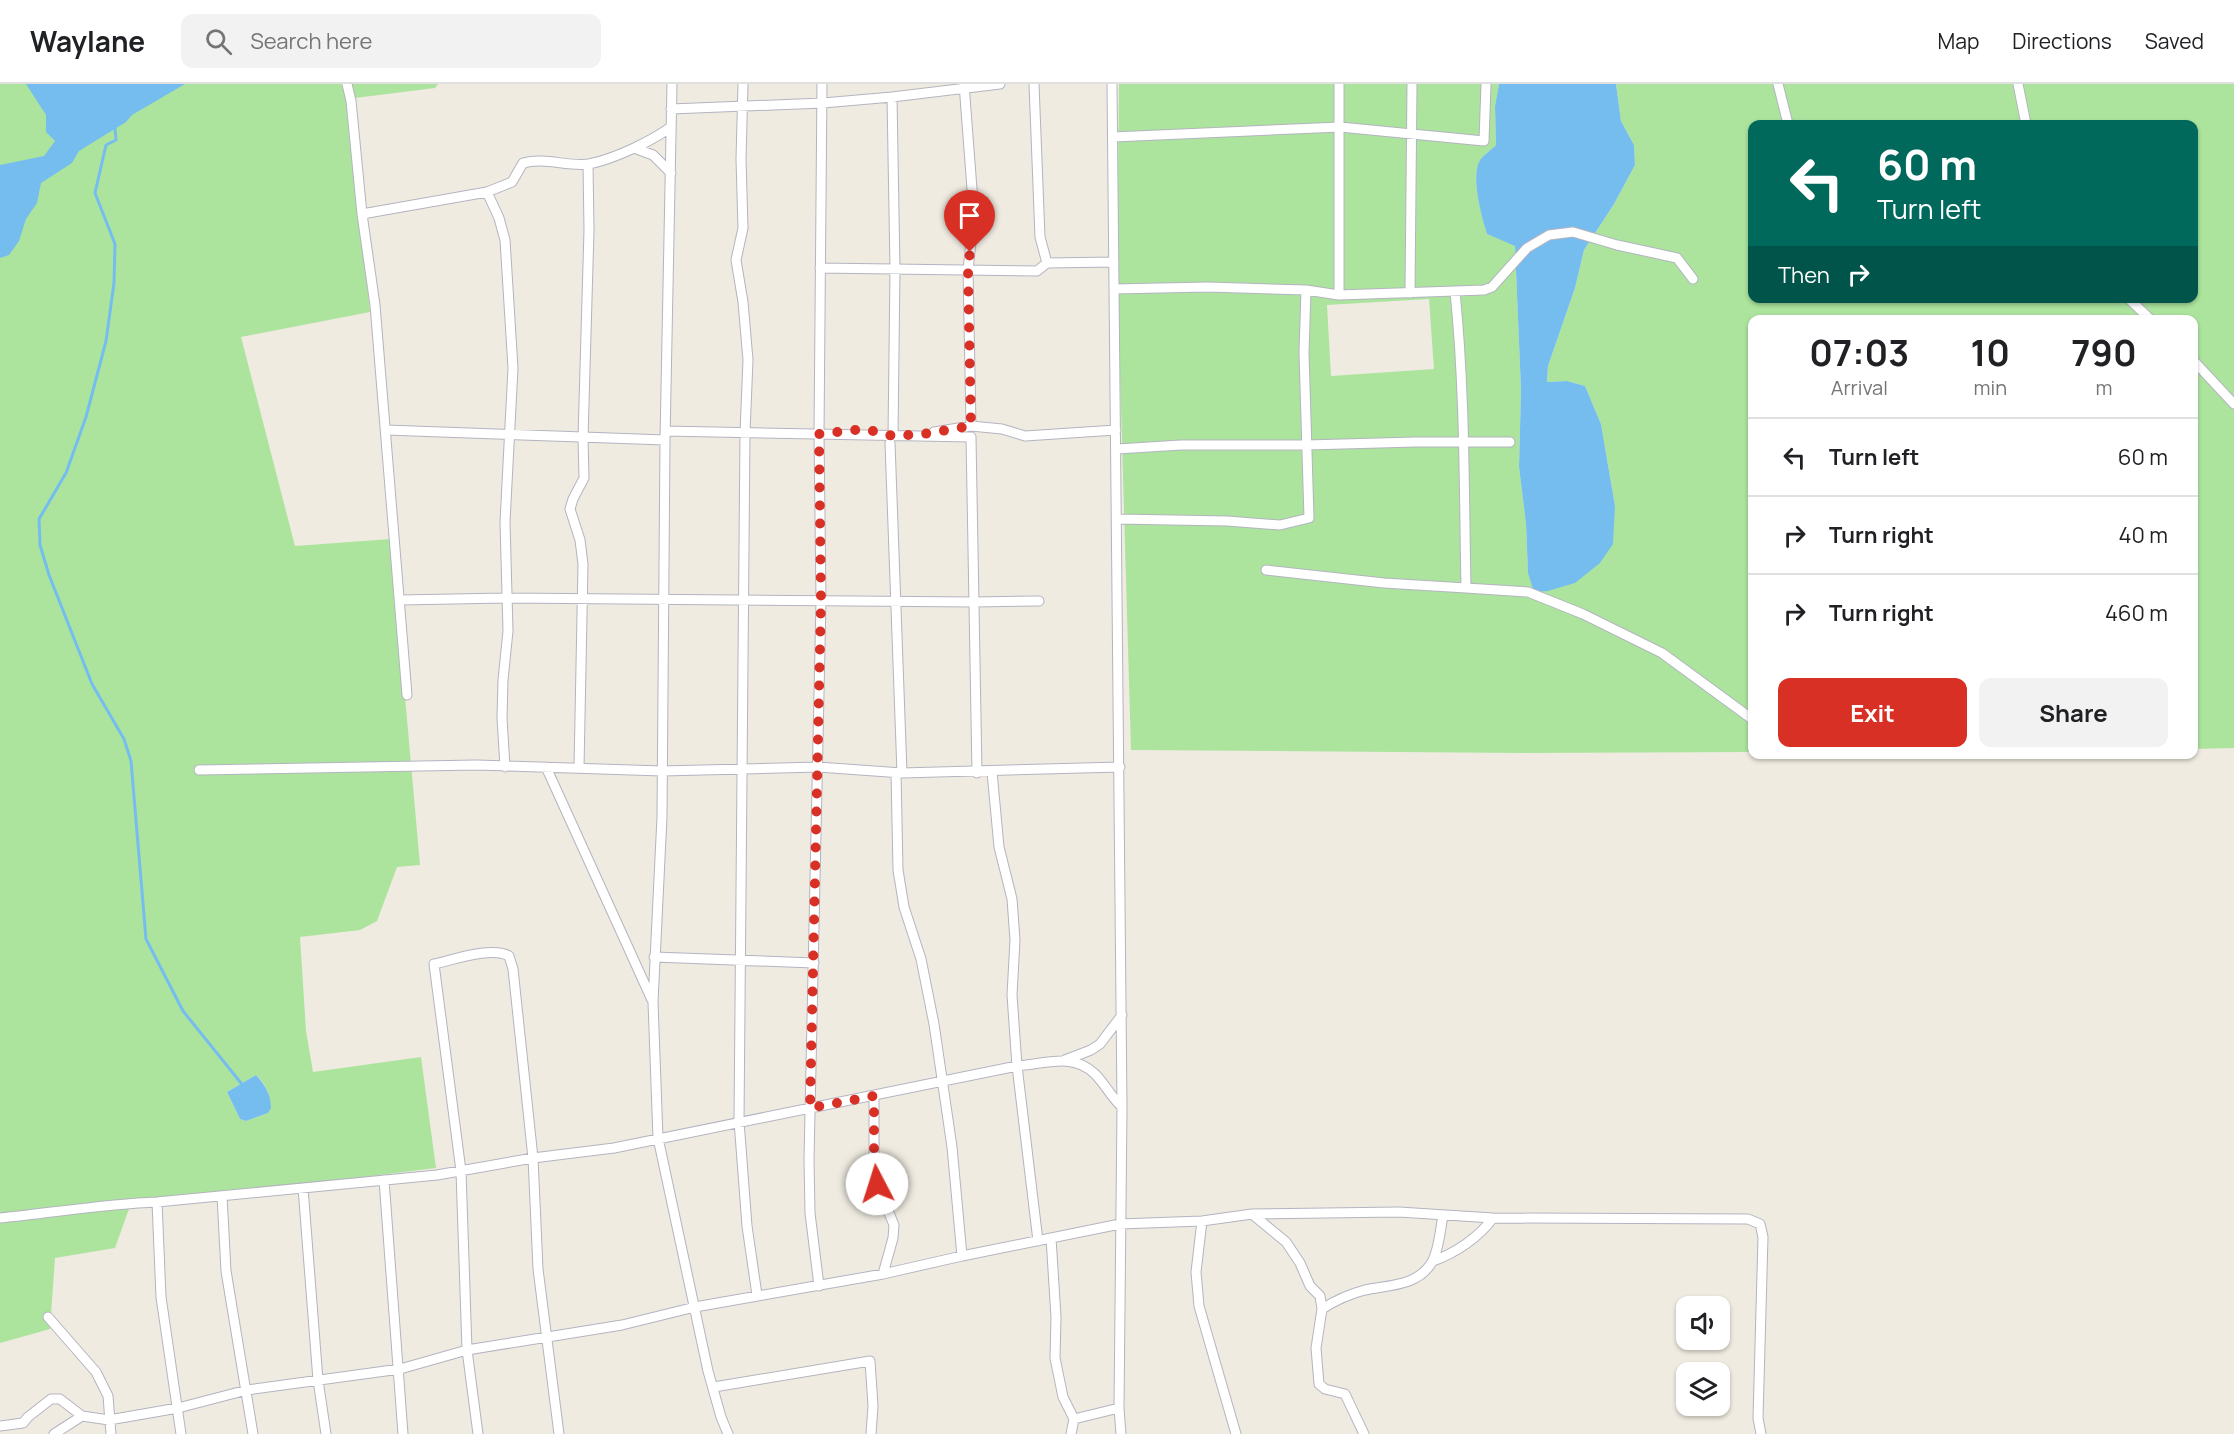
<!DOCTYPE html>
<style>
:root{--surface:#fff;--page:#f2f2f2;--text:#202124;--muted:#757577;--line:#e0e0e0;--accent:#d93025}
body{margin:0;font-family:Manrope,sans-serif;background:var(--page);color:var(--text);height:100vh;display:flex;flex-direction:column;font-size:22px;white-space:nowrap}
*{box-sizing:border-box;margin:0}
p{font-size:20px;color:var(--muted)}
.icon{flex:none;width:33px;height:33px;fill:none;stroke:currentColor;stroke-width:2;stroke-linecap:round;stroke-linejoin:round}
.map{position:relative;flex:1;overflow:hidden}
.drawer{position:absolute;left:1748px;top:231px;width:450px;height:444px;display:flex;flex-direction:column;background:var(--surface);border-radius:12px;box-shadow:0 2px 4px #0004}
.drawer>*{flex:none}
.guide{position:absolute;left:1748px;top:36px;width:450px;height:183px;border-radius:12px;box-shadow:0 2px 4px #0004;background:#00695c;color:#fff;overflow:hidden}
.fabs{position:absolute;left:1676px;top:1212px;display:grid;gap:12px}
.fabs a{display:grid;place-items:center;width:54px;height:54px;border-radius:12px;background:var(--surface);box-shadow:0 2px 4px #0004;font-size:30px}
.pin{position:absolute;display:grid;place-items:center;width:51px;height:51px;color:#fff;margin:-62px -26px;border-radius:50% 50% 50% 0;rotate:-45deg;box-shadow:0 0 6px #0007}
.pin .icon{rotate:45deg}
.me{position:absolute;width:66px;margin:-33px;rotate:355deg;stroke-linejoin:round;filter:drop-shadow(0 0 4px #0008)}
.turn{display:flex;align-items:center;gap:21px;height:126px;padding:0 30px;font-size:27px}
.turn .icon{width:78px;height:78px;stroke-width:2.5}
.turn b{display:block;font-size:42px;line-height:51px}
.then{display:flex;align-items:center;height:57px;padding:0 30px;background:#0003;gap:12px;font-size:22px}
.eta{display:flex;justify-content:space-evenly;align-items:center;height:102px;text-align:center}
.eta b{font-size:36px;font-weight:700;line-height:42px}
.action{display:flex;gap:12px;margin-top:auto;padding:12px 30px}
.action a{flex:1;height:69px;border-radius:12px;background:var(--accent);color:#fff;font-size:24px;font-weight:700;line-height:69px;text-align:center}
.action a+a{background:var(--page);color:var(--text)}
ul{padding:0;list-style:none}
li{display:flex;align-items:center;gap:18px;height:78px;padding:0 30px;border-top:2px solid var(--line)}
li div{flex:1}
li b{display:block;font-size:22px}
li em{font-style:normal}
header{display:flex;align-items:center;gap:36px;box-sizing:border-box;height:84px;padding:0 30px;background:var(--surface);border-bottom:2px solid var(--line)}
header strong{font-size:28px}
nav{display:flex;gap:33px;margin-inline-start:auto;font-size:21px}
.search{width:420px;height:54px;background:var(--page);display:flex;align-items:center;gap:15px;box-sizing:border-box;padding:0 21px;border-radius:12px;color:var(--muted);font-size:22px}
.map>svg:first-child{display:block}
.green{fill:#ace49e;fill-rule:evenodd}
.water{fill:#76bdef}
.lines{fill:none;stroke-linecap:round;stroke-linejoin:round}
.stream{stroke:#76bdef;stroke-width:3}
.street-casing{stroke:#b4b4c1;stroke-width:11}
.street{stroke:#fff;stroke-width:9}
.route{stroke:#d93025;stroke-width:10;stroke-dasharray:0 18}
</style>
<header>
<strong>Waylane</strong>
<div class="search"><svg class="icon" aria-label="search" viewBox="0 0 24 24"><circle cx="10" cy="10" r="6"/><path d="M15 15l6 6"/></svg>Search here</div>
<nav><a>Map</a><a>Directions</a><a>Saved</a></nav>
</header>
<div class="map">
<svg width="2234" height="1350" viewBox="0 0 2234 1350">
<rect width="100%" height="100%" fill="#efebe1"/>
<path class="green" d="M0 0H438L435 4 347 15 370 228 241 253 295 462 391 455 420 781 397 783 377 837 360 846 300 853 306 947 313 988 421 973 436 1084 130 1122 115 1164 55 1174 50 1245 0 1259ZM256 991C268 1002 272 1014 268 1029L246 1037 240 1035 227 1008Z
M1119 0H1499L1495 22 1496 61C1491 66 1482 72 1479 79 1471 96 1482 132 1487 150L1515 161 1521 306 1519 383 1526 440 1528 489 1615 422 1601 340 1585 302 1567 297 1547 298 1548 282 1575 204 1584 166 1614 120 1635 81 1634 61 1621 37 1616 0H2234V664L2193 665V236H1752V668L1522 669 1131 666 1117 188ZM1752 40H2193V214H1752ZM1429 215 1434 285 1331 292 1327 221Z"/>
<path class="water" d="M26 0H185L132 31 126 38 79 67 72 79 41 99 37 119 26 135 19 157 9 171 0 174V81L44 72 55 57 46 48V31Z
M1499 0H1616L1621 37 1634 61 1635 81 1614 120 1584 166 1575 204 1548 282 1547 298 1567 297 1585 302 1601 340 1615 422 1613 460 1600 479 1575 499 1548 507 1534 508 1528 489 1526 440 1519 383 1521 306 1515 162 1487 150C1482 133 1471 96 1479 78 1482 72 1491 66 1496 61L1495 22Z
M256 991C265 1000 271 1011 271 1024L268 1029 246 1037 240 1035 227 1008Z"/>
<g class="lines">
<path class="stream" d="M115 44 116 56 106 61 95 109 115 160 114 199 106 257 86 333 66 389 39 435 40 461 49 491 92 600 124 655 131 677 146 855 183 927 241 999"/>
<defs>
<path id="street" d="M347 0 351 17 362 130 375 221 407 611
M672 0 665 356 662 733 653 918 658 1054 708 1287 721 1333 728 1350
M743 0 741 75 743 144 736 176 743 218 748 276 745 348 739 1037 747 1142 757 1211
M964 0 974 131 968 186 971 342
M1034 0 1040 153 1047 179
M1112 0 1122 1023 1119 1324 1121 1350
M1339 0V211
M1778 0 1788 40
M2018 0 2026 40
M892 13 895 185 893 352
M671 25 823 19 892 13 1000 0
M1113 53 1340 43 1484 57 1486 0
M634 64 653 71 671 89
M487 108 499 134 505 156 513 284 505 438 508 547 503 596 502 634 505 683
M362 130 487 108 512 98 523 79C545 73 568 83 589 80 614 75 650 58 671 43
M820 184 1037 187 1047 179 1114 178
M1114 205 1208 203 1306 206 1339 211 1484 206 1492 203 1527 164 1549 151 1573 148 1617 161 1677 174 1693 195
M1455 208C1465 306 1464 405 1466 504L1528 508 1583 530 1662 569 1752 635
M1410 209 1412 0
M2128 214 2151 236
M2193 276 2234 320
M386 346 665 356
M665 347 971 353 977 689
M934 348 971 342 1002 345 1025 352 1116 346
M890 359 902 689
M1117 365 1181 361H1307L1415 358H1510
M1117 435 1227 437 1280 441 1309 434 1304 269 1306 206
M1266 486 1384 499 1466 504
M400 516 506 514 974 518 1039 517
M546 683 652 916
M579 684 583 480 580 456 570 425 573 415 584 394 583 354 589 146 588 80
M199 686 476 681 662 687 818 683 902 689 1120 683
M992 688 999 763 1012 815 1015 856 1012 911 1017 982 1038 1157
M896 689 898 786 904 823 921 875 934 940 952 1063 962 1172
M654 873 814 879
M1065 976 1091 966 1100 960 1122 931
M874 1012V1086L877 1100 894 1141 893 1154 883 1190
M384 1096 403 1350
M303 1104 318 1296 326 1350
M222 1112 226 1187 253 1350
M157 1118 161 1213 181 1350
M1252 1130 1286 1158 1300 1179 1310 1202 1320 1212 1322 1225 1316 1264 1319 1300 1325 1305 1345 1310 1364 1350
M0 1134C52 1129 104 1120 157 1118L437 1091 533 1074 614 1064 1017 982C1044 980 1073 968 1095 990 1105 1000 1111 1013 1122 1023
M1202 1137 1196 1188 1199 1222 1236 1350
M1051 1154 1056 1233 1055 1274 1063 1313 1074 1335 1119 1324
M1433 1177C1456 1169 1479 1153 1493 1134
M819 1202 810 1129 809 1076 821 516 819 350 822 0
M1322 1225C1336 1216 1349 1210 1365 1206 1390 1201 1418 1202 1432 1178 1439 1166 1440 1146 1443 1132
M48 1233 96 1288 108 1312 111 1350
M714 1303 870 1277 873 1322 871 1350
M0 1342 23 1339 28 1333 51 1315H60L82 1332 109 1336 178 1324 247 1306 400 1285 467 1266 622 1241 695 1223 883 1190 962 1172 1120 1140 1202 1137 1252 1130 1399 1128 1493 1134 1748 1135 1760 1140 1763 1153 1758 1334 1761 1350
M54 1350 82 1332
M478 1350 467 1266 461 1087 434 880C453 876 492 862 509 872L513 885 533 1074 538 1185 559 1350
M1071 1350 1074 1335"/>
</defs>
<use href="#street" class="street-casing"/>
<use href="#street" class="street"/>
</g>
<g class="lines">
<path class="route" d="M877 1100 874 1086V1012L810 1024 821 516 819 350 865 345 893 352 924 350 971 342 968 186 970 168"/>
</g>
</svg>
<div class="fabs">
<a><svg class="icon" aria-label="sound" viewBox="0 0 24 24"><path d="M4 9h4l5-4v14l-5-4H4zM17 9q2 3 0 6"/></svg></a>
<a><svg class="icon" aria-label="layers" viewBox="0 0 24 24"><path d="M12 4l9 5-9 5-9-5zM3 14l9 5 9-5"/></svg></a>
</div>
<div class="pin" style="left:970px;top:168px;background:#d93025"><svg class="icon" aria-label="arrive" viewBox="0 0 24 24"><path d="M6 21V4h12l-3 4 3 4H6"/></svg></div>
<svg class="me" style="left:877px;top:1100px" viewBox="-20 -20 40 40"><circle r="19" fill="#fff"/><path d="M0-13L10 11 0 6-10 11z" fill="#d93025"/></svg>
<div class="guide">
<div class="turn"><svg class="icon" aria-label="left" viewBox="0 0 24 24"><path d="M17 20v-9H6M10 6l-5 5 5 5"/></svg><div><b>60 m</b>Turn left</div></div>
<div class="then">Then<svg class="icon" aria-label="right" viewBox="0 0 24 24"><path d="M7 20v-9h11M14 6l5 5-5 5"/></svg></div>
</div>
<section class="drawer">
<div class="eta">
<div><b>07:03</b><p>Arrival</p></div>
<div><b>10</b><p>min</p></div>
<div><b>790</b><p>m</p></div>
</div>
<ul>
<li><svg class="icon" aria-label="left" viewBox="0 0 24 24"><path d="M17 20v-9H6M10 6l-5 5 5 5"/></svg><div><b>Turn left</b></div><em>60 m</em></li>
<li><svg class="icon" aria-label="right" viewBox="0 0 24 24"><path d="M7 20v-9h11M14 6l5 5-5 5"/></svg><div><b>Turn right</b></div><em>40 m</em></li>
<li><svg class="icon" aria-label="right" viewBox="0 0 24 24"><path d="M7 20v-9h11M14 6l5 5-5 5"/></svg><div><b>Turn right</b></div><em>460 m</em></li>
</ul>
<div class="action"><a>Exit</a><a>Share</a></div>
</section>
</div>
